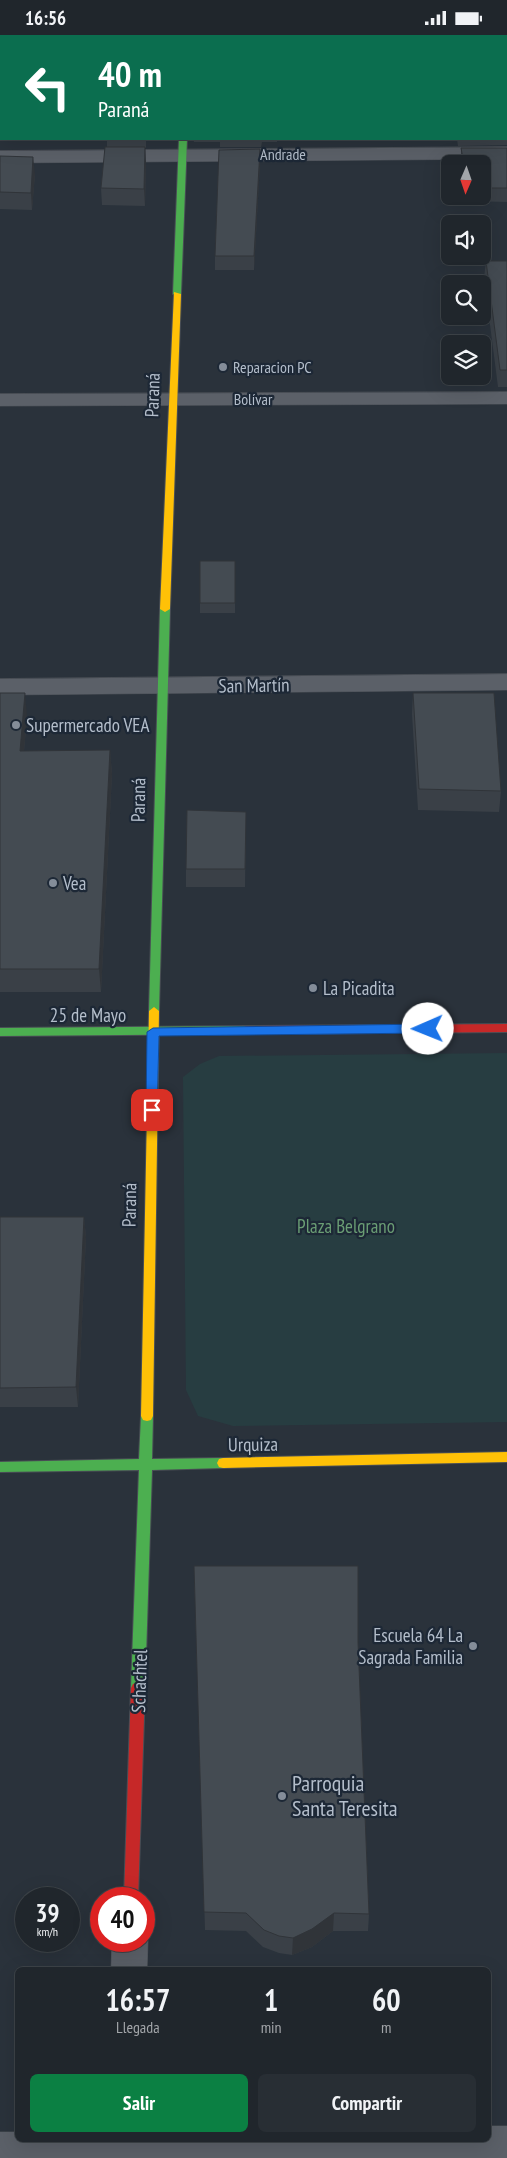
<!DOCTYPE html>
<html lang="es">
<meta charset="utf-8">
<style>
:root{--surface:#20262c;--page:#282e34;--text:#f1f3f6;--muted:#a2a5a9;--line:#3d4348;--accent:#0b8043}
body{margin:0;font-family:"PT Sans Narrow",sans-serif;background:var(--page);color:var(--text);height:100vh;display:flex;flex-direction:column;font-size:19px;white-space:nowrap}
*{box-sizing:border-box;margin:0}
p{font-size:16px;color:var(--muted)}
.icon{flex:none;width:28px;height:28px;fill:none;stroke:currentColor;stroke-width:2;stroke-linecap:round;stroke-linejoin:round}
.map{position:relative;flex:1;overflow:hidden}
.panel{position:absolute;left:15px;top:1932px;width:476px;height:175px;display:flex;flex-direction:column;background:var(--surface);border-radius:8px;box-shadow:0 5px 20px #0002,0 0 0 1px var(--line)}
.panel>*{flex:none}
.top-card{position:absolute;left:0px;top:0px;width:508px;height:105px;box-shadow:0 5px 20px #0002,0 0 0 1px var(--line);background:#0b6e4f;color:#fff;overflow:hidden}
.needle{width:32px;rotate:182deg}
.controls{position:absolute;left:441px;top:120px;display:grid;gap:10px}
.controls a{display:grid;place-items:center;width:50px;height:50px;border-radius:8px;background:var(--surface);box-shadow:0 5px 20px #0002,0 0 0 1px var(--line);font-size:25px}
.speed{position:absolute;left:15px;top:1852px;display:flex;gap:10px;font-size:25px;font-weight:700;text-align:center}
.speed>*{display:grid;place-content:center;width:65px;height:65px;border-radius:50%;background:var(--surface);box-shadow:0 5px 20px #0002,0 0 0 1px var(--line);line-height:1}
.speed small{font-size:12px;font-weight:400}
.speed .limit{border:8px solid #d22;background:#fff;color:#111}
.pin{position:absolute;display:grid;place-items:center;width:42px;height:42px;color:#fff;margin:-21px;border-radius:10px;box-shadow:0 2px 8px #0006}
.me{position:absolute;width:55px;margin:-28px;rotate:269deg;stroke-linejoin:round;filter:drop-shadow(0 0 4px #0008)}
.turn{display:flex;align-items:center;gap:18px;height:105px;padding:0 15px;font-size:22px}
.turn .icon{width:65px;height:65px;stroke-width:2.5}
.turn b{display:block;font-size:35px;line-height:42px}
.eta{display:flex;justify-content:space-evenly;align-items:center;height:85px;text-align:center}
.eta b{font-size:30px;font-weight:800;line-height:35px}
.cta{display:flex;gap:10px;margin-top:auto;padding:10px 15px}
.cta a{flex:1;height:58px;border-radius:8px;background:var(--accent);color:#fff;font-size:20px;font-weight:800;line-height:58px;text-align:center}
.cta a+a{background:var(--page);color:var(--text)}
.status{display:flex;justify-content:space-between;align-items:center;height:35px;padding:0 25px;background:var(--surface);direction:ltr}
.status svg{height:14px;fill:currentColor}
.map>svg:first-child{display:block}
.green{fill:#273d41}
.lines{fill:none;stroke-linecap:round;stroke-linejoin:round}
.street-casing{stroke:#494e55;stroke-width:1}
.fast-casing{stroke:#494e55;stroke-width:2}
.slow-casing{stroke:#494e55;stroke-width:2}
.jam-casing{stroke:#494e55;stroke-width:2}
.street{fill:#5b6068;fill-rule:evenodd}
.fast{fill:#4caf50;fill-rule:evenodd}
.slow{fill:#ffc107;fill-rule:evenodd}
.jam{fill:#c62828;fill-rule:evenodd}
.wall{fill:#3a4047}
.shaded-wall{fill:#303439}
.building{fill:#444b52;stroke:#303439}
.route{fill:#1a73e8;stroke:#114b97}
.poi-dot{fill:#848d99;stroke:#1d2836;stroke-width:2}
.labels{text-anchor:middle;stroke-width:4.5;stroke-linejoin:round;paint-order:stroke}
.far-street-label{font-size:16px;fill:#b4becb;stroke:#1d2836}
.far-poi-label{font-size:16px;fill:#b4becb;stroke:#1d2836;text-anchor:start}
.street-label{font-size:19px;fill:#b4becb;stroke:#1d2836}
.poi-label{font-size:19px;fill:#b4becb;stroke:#1d2836;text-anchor:start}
.park-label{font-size:19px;fill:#6a9d74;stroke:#1d2836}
.near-poi-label{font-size:22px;fill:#b4becb;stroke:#1d2836;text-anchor:start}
</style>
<div class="status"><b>16:56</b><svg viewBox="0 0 49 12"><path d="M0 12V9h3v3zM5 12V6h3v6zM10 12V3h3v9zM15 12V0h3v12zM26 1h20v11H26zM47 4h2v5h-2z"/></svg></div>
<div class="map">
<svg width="507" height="2123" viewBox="0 0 507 2123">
<rect width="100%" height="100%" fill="#2a323b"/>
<path class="green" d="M507 1018V1387L233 1391 198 1381 186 1355 183 1042 200 1029 219 1021Z"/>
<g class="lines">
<defs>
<path id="street" d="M179 0H197V1H179Z
M507 112V124L0 128V116Z
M507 357V369L0 371V359Z
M507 639V655L0 660V644Z
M144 1897 148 1906 147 1935H111L112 1906H144Z
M489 2091H507V2123H0V2097H18V2105H489Z"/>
<path id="fast" d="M179 104H187L181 259 177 261 173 259Z
M165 571 170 574 159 976 154 980 149 976 160 574Z
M246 991 251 995 246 999 0 1001V993Z
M147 1376 151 1377 153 1381 152 1424 223 1423 227 1424 229 1428 227 1432 223 1433 152 1435 145 1653 143 1657 138 1659 133 1657 131 1653 139 1435 0 1437V1427L139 1424 141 1381 143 1377Z"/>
<path id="slow" d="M174 257 181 259 170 574 165 577 160 574Z
M154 972 159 976 153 1381 151 1385 147 1386 143 1385 141 1381 149 976Z
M507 1417V1427L223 1433 219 1432 217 1428 219 1424 223 1423Z"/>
<path id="jam" d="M507 989V997L246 999 241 995 246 991Z
M138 1647 143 1649 145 1653 138 1864H124L131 1653 133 1649Z"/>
</defs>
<use href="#street" class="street-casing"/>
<use href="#fast" class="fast-casing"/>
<use href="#slow" class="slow-casing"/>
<use href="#jam" class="jam-casing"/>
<use href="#street" class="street"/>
<use href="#fast" class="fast"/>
<use href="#slow" class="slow"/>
<use href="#jam" class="jam"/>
</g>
<path class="wall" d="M453 0H507V110L458 111 457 104H506V1H453Z
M107 104H173L172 106H146V113H145L146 129 145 171 102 170 101 153 107 112Z
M193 104H277V107H262L261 112H220V107H194Z
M461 113H507V167L466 166V161H482V129H461Z
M260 114V128L254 235H215V221Z
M0 121 35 139 32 175 0 174Z
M486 226H507V352H498L484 243Z
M200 526H235V578H200Z
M0 658 27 681 24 716 110 715 112 739 101 957H0Z
M413 658 501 756 499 777 418 775 412 679Z
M246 777 245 852H186V834Z
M0 1182H84L86 1202 78 1372H0Z
M194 1531 358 1607 369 1879 368 1896H333L312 1912 292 1920 279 1918 263 1912 246 1896 205 1895Z"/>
<path class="shaded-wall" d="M145 112 146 129 145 171 144 154Z
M260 114V128L254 235V221Z
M33 122 35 139 32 175 31 158Z
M25 658 27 681 22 739 20 716Z
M110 715 112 739 101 957 99 934Z
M84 1182 86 1202 78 1372 76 1352Z
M334 1878 333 1896 312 1912 292 1920 293 1903Z"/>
<path class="building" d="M211 0H272V1H211Z
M454 0H507V97H506V1H454Z
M105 112H145L144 154 101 153Z
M461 113H507V153H482V129H464Z
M260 114 254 221H215L219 115Z
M0 121 33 122 31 158 0 157Z
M486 226H507V335H500Z
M200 526H235V568H200Z
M0 658H25L20 716 110 715 99 934H0Z
M413 658H494L501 756 419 754Z
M187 775 246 777 245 834H186Z
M0 1182H84L76 1352 0 1353Z
M194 1531H358V1607L369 1879 334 1878 312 1894 293 1903 279 1901 264 1895 246 1878 204 1877Z"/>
<path class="route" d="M428 989 434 994 428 998 159 1001 157 1075 152 1080 146 1075 147 997 153 993Z"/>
<g class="poi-dot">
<circle cx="223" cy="332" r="5"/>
<circle cx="16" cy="690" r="5"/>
<circle cx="53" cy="848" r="5"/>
<circle cx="313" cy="953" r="5"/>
<circle cx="473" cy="1611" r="5"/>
<circle cx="282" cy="1761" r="5"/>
</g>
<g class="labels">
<g class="far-street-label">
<text x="283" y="125">Andrade</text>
<text x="253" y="370">Bolívar</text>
</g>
<g class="far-poi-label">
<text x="233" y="338">Reparacion PC</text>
</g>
<g class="street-label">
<text transform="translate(152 360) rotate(-88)" y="7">Paraná</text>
<text transform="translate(254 650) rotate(-1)" y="7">San Martín</text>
<text transform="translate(138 765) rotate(-89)" y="7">Paraná</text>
<text x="88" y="987">25 de Mayo</text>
<text transform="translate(129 1170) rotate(-89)" y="7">Paraná</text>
<text transform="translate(253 1409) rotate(-1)" y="7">Urquiza</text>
<text transform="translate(139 1646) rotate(-88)" y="7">Schachtel</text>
</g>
<g class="poi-label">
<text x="26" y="697">Supermercado VEA</text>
<text x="63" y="855">Vea</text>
<text x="323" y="960">La Picadita</text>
<text x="463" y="1607" text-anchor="end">Escuela 64 La<tspan x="463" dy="22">Sagrada Familia</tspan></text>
</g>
<g class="park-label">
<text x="346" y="1198">Plaza Belgrano</text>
</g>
<g class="near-poi-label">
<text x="292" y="1756">Parroquia<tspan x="292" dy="25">Santa Teresita</tspan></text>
</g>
</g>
</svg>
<div class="controls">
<a><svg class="needle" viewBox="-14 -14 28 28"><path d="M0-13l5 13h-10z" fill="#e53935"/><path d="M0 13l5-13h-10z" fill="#a2a5a9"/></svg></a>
<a><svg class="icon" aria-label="sound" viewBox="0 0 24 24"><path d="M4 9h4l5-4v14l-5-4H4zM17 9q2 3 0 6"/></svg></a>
<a><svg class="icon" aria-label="search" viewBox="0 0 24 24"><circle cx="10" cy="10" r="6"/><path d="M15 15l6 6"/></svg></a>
<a><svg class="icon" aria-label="layers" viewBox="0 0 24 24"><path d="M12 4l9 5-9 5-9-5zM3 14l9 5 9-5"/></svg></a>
</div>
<div class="speed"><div>39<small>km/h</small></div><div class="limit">40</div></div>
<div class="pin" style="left:152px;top:1075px;background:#d93025"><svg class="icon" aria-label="arrive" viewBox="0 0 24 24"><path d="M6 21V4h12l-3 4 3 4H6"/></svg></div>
<svg class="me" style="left:428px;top:994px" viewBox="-20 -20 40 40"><circle r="19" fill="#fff"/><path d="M0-13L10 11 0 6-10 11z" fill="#1a73e8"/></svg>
<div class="top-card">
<div class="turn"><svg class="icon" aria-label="left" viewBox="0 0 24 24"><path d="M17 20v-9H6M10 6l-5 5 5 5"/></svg><div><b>40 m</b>Paraná</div></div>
</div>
<section class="panel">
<div class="eta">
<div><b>16:57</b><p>Llegada</p></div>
<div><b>1</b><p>min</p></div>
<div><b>60</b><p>m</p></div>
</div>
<div class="cta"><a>Salir</a><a>Compartir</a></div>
</section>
</div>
